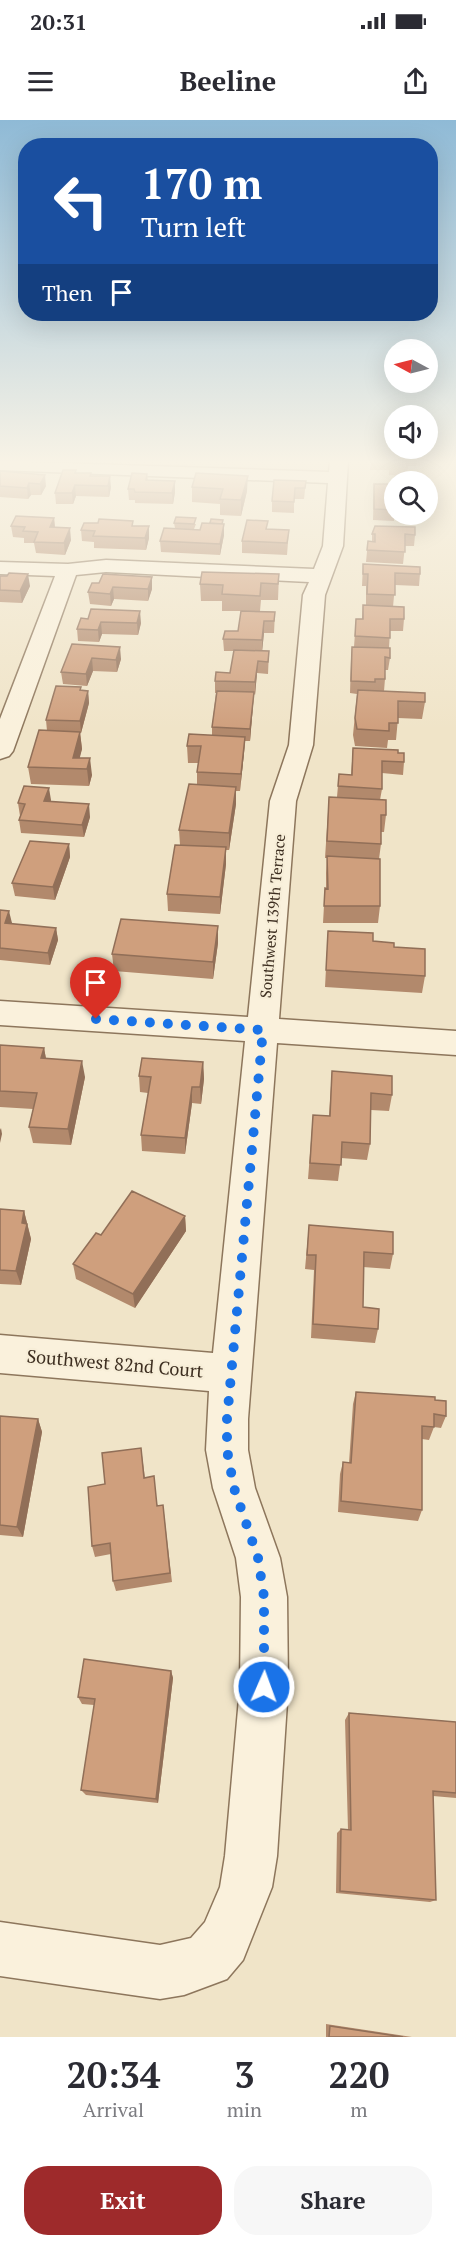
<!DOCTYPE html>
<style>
:root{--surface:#fff;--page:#f7f7f7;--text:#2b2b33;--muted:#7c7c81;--accent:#9e2a2b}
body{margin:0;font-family:"PT Serif",serif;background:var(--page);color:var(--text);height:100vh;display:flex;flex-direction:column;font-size:22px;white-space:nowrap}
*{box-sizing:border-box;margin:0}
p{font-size:20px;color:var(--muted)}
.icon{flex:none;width:33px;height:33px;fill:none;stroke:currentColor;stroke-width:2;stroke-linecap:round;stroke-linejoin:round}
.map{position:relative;height:1917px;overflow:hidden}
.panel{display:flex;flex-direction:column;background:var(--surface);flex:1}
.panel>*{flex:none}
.top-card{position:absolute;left:18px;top:18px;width:420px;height:183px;border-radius:24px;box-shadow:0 6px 24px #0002;background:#1a4fa0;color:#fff;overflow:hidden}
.needle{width:39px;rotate:277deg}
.controls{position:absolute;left:384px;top:219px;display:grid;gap:12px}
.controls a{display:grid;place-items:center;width:54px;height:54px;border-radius:50%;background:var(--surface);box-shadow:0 6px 24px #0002;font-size:30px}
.pin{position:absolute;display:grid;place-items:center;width:51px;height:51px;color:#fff;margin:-62px -26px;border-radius:50% 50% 50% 0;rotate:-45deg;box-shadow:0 0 6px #0007}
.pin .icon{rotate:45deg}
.me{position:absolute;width:66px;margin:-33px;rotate:2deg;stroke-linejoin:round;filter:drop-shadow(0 0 4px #0008)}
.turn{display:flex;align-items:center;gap:21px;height:126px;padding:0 24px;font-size:27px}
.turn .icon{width:78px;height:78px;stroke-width:2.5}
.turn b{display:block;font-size:42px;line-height:51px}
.then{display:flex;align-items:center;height:57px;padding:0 24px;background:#0003;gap:12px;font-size:22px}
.eta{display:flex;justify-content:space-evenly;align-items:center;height:102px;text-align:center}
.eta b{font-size:36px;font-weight:700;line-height:42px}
.button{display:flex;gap:12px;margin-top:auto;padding:12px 24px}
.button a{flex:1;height:69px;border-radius:24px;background:var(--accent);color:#fff;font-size:24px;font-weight:700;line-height:69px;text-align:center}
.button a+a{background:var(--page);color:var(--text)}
.status{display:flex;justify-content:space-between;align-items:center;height:42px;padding:0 30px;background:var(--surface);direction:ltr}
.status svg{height:16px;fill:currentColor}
header{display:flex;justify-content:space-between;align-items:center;height:78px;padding:0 24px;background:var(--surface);font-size:27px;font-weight:700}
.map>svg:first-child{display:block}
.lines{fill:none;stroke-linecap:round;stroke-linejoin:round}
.minor-casing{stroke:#8d765c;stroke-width:3}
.minor{fill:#faf1dc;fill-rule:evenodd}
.wall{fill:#b2896c}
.shaded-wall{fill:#916f58}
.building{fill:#cf9f7d;stroke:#916f58;stroke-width:1.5}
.route{stroke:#1a73e8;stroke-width:10;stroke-dasharray:0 18}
.labels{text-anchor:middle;stroke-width:4.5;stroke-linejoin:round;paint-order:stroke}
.street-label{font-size:15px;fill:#3d2e20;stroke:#f7eed8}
.near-street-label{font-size:18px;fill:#3d2e20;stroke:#f7eed8}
</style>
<div class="status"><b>20:31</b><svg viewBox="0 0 49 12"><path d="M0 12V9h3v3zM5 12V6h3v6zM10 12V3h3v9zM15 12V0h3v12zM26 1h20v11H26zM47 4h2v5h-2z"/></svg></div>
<header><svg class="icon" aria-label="menu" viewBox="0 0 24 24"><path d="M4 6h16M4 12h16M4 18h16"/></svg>Beeline<svg class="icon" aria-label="share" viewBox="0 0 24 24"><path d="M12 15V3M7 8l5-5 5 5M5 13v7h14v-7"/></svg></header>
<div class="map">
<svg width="456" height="1917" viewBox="0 0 456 1917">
<rect width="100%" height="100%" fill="#f0e4c8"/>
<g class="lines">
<defs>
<path id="minor" d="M0 341 329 352 330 341H348L343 426 325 475 313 625 296 681 279 899 456 911V935L277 923 248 1299V1330L255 1368 280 1438 287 1477 288 1567 277 1736 272 1767 243 1840 227 1859 184 1875 160 1879 0 1856V1802L160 1825 191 1818 205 1802 220 1767 225 1736 240 1567 241 1477 236 1438 213 1368 206 1330 209 1271 0 1253V1215L213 1233 245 921 0 905V881L248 897 270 681 289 625 303 475 309 462 106 452 76 455 13 631 9 636 0 639V599L55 456 0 454V442L68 444 106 440 314 449 323 426 328 363 0 350Z"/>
</defs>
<use href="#minor" class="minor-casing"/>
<use href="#minor" class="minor"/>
</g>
<path class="wall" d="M371 341H420V346H408L407 356 389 355V350H370Z
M0 351 46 366 41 375H31L28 379 0 377Z
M76 353H91V356L111 367 109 377 76 376 73 384H56L55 373Z
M196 353 247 371 241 396 220 395V384L192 382V367Z
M147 354 148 360 175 372 173 384 135 383V380H129L128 369Z
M306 361 304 379H294V393L272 392V381Z
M374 364H394V401L373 400Z
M54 398 55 407 71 420 65 435 36 433 34 423H24V418L13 417 11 406Z
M223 400V404H224V415L220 435 161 432 160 421 175 408 174 403 196 404 194 409 200 410 210 403Z
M134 406H149V418L146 430 94 428V422L82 421 81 410Z
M375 406 415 415 414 426H405L403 444 366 442 368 421 372 422V414Z
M267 409 289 410 287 435 242 433V421Z
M363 444 420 454 419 466 395 465 393 487 404 499 403 511H390L389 528 390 538 388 550H385V559L384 571 425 582 422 599 398 598 396 620H388L387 628 355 626 353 615 357 574 350 573 351 539 352 527H354L356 499H362L363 485H366V466H362Z
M279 454 278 480H261L260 491 275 492 274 513H264L262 531H269L268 554 257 553 255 575 254 574 250 621H245L244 633 240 671H236V684L229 730H226V744L220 794 168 791 167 774 180 725 179 710 197 665V652L198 643H188L187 626 212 615V607L216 573H215V561L230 553 234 531H224L223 519 238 511 241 491H222V481H201L200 464Z
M0 456 30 466 22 483 0 482Z
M92 463 152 469 148 481 114 479 111 486 90 484 88 472Z
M88 499 141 503 138 515 102 514 99 522 78 521 77 509Z
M72 524 121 539 117 552 93 551 87 566 63 564 61 552Z
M81 570 88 571 89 583 81 613H80L82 629 79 638 92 655 89 666 31 664 28 647 47 611 46 600Z
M353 628 398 633 404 642 403 655 382 653V669L380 680 386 695 384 712H381V724L379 739 380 786 378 803H323L325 768 326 769V753L327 738H325L329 677H337L339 654 351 655Z
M51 680V682L90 697 84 717 21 713 19 700 20 696 18 683Z
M69 724 70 737 55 780 15 776 12 763Z
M0 790 12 803V804L56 808 58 820 50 845 0 840Z
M328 811 394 827 425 856 422 873 325 867Z
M218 823 213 859 114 851 112 834Z
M0 925 44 928 46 939 85 957 71 1025 33 1023 29 1007 33 989 0 987Z
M203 942 204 959 201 984 192 983 185 1034 142 1031 141 1015 148 973 140 972 139 956Z
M332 951 392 975 389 991 371 990 370 1024 367 1040 341 1038 338 1061 308 1059 313 995 329 996Z
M0 1089 24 1091 31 1119 21 1165 0 1164Z
M185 1096 186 1111 135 1188 76 1159 73 1144 101 1115Z
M309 1105 393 1134 390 1149 363 1147V1187L378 1209 375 1223 311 1218 314 1150 305 1149Z
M356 1272 435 1280 446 1296 441 1308 434 1307 429 1320 422 1319V1390L418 1401 338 1392 340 1354 343 1342 349 1343 353 1284Z
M0 1296 38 1299 42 1312 23 1417 0 1415Z
M141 1328 145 1358 158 1386 163 1385 172 1462 116 1471 113 1461 111 1434 95 1437 92 1426 105 1364Z
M171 1551 173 1558 158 1683 86 1675 81 1670 94 1585 82 1584 78 1577Z
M349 1593 456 1602V1678L433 1676 436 1780 430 1782 336 1773 337 1713 341 1709 348 1710 345 1600Z
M326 1904 412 1917H326Z"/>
<path class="shaded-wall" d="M45 355 46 366 41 375 40 364Z
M110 356 111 367 109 377 108 366Z
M248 356 247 371 241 396V380Z
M175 361V372L173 384 172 373Z
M29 363 31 375 28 379 27 368Z
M75 365 76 376 73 384 72 373Z
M54 398 55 409 50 407Z
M224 404V415L220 435V424Z
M149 406V418L146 430 145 418Z
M70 408 71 420 65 435 64 423Z
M28 454 30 466 22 483 20 471Z
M152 457V469L148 481V469Z
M113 467 114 479 111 486 110 474Z
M140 491 141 503 138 515 137 503Z
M264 501V513L262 532V520Z
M101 502 102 514 99 522 98 510Z
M120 527 121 539 117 552 116 540Z
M92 538 93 551 87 566 86 554Z
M258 541 257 553 255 575V562Z
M88 571 89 583 81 613 80 601Z
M254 572 253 585 250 621V609Z
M80 612 82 629 77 649 73 638Z
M245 617 244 633 240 671 241 654Z
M90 638 92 655 89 666 87 649Z
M236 667V684L229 730V713Z
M49 668 51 680 46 694 44 681Z
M89 684 90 697 84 717 82 705Z
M69 724 70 737 55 780 53 767Z
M226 727V744L220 794V777Z
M9 791 12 803 7 816 5 803Z
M218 806V823L213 859V842Z
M56 808 58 820 50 845 48 833Z
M44 928 47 944 41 938Z
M82 941 85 957 71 1025 68 1009Z
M203 942 204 959 201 984 200 967Z
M192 967V983L185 1034V1018Z
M1 1008 2 1014 0 1023V1010Z
M24 1091 31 1119 21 1165 16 1151 22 1103Z
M185 1096 186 1111 135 1188 133 1174Z
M38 1299 42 1312 23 1417 17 1407Z
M171 1551 173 1558 158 1683 156 1679Z"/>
<path class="building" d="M390 341H408V345L390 344Z
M63 350H76L75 353H91L90 356H110L108 366 75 365 72 373H55Z
M0 351 45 355 40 364 29 363 27 368 0 366Z
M132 353 147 354 146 360 175 361 172 373 135 372 134 369H128Z
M196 353 248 356 241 380 220 379 223 369 192 367Z
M274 360 306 361 305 368H295L294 382 272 381Z
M374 364H394V390L374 389Z
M16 396 54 398 50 407 70 408 64 423 34 422 38 412 23 411 25 407 11 406Z
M176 397 196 398 194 404 174 403Z
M99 399 133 401 132 406H149L145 418 93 416 95 411 81 410 84 403H98Z
M211 399 223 400 222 404 210 403Z
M247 400 268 401 266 409 289 410 287 423 242 421Z
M202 403 224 404 220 424 160 421 164 408 200 410Z
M375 406 415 407V415L405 414V432L367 430 368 421 375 422V414H372Z
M363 444 420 447V454L395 453V475L367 474 368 454H363Z
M202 452 279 454 278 464 261 463 260 476 222 474 223 465 200 464Z
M9 453 28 454 20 471 0 470V456H7Z
M103 454 152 457 148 469 113 467 110 474 88 472 92 463H99Z
M363 485 404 487V499H390V518L355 516 356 499H363Z
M91 489 140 491 137 503 101 502 98 510 77 509 81 498 88 499Z
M241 491 275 492 274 501H264L262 520 223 519 225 511H238Z
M72 524 120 527 116 540 92 538 86 554 61 552Z
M352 527 390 528V538L385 537V559H375V562L351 561Z
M234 530 269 531 268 542 258 541 255 562 215 561 216 552 230 553Z
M56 566 81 567 80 570 88 571 80 601 46 600Z
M358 570 425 573V582L398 581V603H389V611L357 609 355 598Z
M217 571 254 572 250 609 212 607Z
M39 610 80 612 73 638H90L87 649 28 647Z
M189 614 245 617 241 654 197 652 201 626H187Z
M353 628 398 630V633H404V642L382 641V669L338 666 339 654 352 655Z
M189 664 236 667 229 713 179 710Z
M24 666 49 668 44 681 89 684 82 705 19 700 25 684 18 683Z
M329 677 386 680V695H381V724L327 721Z
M30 721 69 724 53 767 12 763Z
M175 725 226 727 220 777 167 774Z
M327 736 380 739V786H324L325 768 328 769Z
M0 790 9 791 5 803 56 808 48 833 0 828Z
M121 799 218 806 213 842 112 834Z
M328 811 373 813V821L394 823V827L425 829V856L326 850Z
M0 925 44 928 41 938 82 941 68 1009 29 1007 37 973 0 971Z
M142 938 203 942 200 967H192L185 1018 141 1015 151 957 139 956Z
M332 951 392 956V975L371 973 370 1024 342 1022 341 1045 310 1043 313 995 330 996Z
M132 1071 185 1096 133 1174 73 1144 96 1113 101 1115Z
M0 1089 24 1091 22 1103 27 1104 16 1151 0 1150Z
M309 1105 393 1112V1134L364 1132 363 1187 379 1189 378 1209 313 1204 316 1135H307Z
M356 1272 435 1277V1280L446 1281V1296L434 1294V1307L422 1306V1390L341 1381 343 1342 351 1343Z
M0 1296 38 1299 17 1407 0 1405Z
M141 1328 144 1358 154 1356 157 1386 163 1385 170 1453 113 1461 110 1423 92 1426 88 1367 105 1364 102 1333Z
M84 1539 171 1551 156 1679 81 1670 95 1579 78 1577Z
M349 1593 456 1602V1673L433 1671 436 1780 340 1771 341 1709 351 1710Z
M330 1906 403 1917H329Z"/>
<linearGradient id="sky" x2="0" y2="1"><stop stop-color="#8fbad6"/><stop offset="0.56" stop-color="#f8f3e6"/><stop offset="1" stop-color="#f8f3e6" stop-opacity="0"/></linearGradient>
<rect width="456" height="610" fill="url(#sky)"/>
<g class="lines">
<path class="route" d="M96 899 263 910 227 1299V1330L234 1368 258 1438 264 1477V1567"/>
</g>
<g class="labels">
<g class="street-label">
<text transform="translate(273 796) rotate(-85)" y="5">Southwest 139th Terrace</text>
</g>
<g class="near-street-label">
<text transform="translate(115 1244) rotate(5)" y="6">Southwest 82nd Court</text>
</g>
</g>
</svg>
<div class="controls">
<a><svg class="needle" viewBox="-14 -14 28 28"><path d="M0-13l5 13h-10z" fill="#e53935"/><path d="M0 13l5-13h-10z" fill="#7c7c81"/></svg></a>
<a><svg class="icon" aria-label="sound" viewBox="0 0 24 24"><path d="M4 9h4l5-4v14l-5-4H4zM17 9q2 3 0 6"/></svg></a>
<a><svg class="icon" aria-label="search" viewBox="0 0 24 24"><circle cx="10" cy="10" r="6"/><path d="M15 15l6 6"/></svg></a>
</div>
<div class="pin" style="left:96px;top:899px;background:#d93025"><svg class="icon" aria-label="arrive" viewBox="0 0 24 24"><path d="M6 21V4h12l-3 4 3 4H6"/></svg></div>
<svg class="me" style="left:264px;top:1567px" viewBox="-20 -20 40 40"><circle r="17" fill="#1a73e8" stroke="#fff" stroke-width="3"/><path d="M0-11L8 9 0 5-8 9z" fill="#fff"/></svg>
<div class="top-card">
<div class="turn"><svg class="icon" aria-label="left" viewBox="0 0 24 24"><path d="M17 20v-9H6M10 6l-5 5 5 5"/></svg><div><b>170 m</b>Turn left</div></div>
<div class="then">Then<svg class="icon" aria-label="arrive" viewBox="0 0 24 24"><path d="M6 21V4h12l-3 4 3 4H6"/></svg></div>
</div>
</div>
<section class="panel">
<div class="eta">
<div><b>20:34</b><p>Arrival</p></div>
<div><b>3</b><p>min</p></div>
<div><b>220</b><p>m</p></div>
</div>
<div class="button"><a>Exit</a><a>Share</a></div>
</section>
